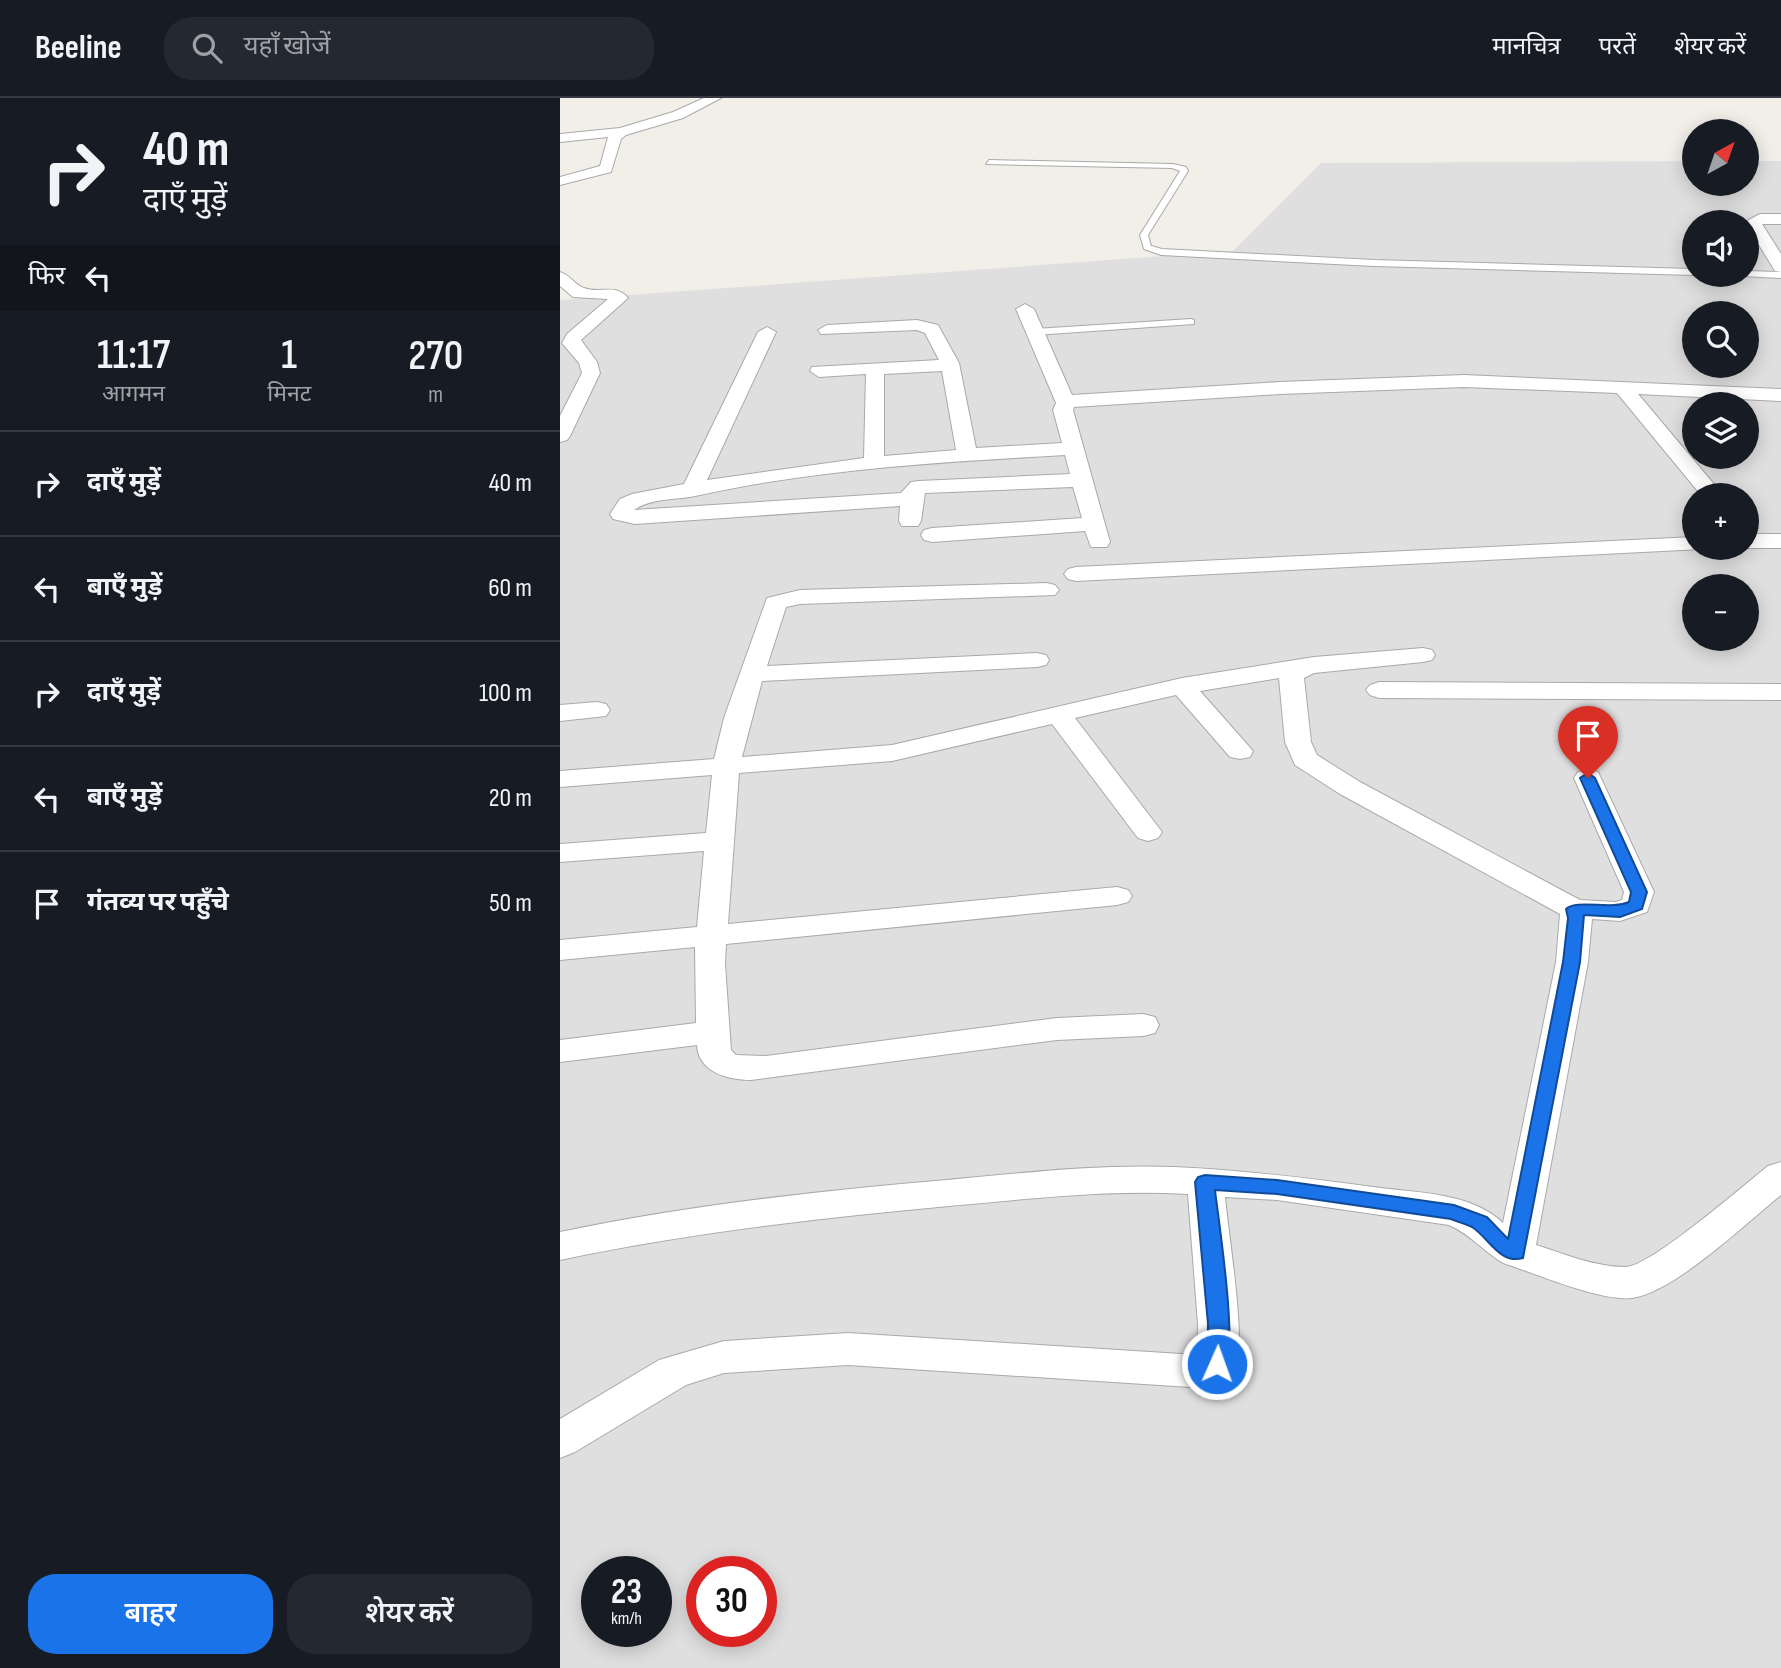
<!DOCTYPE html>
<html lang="hi">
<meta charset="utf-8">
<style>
:root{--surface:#171b24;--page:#242831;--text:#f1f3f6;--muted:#9ea1a6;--line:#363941;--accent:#1a73e8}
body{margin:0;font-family:"Sofia Sans Condensed","Noto Sans Devanagari",sans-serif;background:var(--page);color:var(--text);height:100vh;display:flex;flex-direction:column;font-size:26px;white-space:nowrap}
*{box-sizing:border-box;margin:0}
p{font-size:23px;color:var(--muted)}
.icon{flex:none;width:38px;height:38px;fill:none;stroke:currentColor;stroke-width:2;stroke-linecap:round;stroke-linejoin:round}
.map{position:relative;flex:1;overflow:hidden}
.drawer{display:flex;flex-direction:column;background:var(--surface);width:560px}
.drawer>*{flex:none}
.top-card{background:#171b24;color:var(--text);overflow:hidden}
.needle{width:46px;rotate:40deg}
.controls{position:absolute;left:1122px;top:21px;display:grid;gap:14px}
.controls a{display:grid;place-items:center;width:77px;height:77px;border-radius:50%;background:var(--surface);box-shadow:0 4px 18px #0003;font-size:35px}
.speed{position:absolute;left:21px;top:1458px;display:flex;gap:14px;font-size:35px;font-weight:700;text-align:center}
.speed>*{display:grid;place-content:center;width:91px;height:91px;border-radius:50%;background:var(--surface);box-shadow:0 4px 18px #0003;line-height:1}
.speed small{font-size:18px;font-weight:400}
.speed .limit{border:10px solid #d22;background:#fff;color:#111}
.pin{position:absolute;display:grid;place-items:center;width:60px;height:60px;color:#fff;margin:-72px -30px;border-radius:50% 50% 50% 0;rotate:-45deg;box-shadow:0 0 7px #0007}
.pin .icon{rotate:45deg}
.me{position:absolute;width:77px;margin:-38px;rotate:2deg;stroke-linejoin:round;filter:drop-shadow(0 0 5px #0008)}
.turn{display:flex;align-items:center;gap:24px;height:147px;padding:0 28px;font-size:32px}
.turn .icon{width:91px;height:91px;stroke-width:2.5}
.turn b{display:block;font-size:49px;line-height:60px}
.then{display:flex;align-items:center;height:66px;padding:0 28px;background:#0003;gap:14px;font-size:26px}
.eta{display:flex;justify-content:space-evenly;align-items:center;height:119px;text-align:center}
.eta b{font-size:42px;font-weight:600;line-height:49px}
.cta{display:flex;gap:14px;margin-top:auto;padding:14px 28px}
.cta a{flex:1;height:80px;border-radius:28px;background:var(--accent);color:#fff;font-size:28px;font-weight:600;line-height:80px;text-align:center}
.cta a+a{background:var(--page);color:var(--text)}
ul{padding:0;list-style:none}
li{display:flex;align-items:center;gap:21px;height:105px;padding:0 28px;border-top:2px solid var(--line)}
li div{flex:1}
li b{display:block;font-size:26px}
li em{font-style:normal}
header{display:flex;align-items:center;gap:42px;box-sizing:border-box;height:98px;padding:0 35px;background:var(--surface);border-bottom:2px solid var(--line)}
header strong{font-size:33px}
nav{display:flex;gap:38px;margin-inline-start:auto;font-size:24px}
.search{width:490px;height:63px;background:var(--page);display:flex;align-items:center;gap:18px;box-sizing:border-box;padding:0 24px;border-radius:28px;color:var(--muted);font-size:26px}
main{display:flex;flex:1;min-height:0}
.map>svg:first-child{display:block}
.residential{fill:#e0dfdf;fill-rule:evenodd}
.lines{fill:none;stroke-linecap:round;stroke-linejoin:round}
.lane-casing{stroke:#a9a9a9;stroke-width:2}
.street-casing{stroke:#a9a9a9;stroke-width:2}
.lane{fill:#fff;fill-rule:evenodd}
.street{fill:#fff;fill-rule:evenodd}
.route{fill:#1a73e8;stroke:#114b97;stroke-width:2}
</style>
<header>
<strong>Beeline</strong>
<div class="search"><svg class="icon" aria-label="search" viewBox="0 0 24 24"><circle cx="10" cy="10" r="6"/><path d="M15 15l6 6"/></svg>यहाँ खोजें</div>
<nav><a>मानचित्र</a><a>परतें</a><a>शेयर करें</a></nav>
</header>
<main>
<section class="drawer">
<div class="top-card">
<div class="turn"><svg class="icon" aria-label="right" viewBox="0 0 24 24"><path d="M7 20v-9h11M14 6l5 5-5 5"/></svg><div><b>40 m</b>दाएँ मुड़ें</div></div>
<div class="then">फिर<svg class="icon" aria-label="left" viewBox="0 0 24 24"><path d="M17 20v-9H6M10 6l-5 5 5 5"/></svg></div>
</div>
<div class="eta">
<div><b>11:17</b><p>आगमन</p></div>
<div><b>1</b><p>मिनट</p></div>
<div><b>270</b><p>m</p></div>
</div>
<ul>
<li><svg class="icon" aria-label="right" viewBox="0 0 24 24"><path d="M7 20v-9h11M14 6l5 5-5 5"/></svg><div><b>दाएँ मुड़ें</b></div><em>40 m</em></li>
<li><svg class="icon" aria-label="left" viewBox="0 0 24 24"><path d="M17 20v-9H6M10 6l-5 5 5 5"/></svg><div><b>बाएँ मुड़ें</b></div><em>60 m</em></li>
<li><svg class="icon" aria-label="right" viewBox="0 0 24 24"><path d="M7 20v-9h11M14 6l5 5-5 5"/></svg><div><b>दाएँ मुड़ें</b></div><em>100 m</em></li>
<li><svg class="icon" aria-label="left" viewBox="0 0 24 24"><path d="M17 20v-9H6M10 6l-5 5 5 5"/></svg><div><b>बाएँ मुड़ें</b></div><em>20 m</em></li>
<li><svg class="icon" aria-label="arrive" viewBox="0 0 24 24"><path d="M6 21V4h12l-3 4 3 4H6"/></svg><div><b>गंतव्य पर पहुँचे</b></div><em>50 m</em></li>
</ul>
<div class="cta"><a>बाहर</a><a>शेयर करें</a></div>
</section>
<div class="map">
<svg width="1221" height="1570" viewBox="0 0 1221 1570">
<rect width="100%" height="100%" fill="#f2efe9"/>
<path class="residential" d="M1134 63V86H1186L1187 63H1221V1570H0V202L673 153 761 65ZM1134 124H1186V177H1134ZM1134 215H1186V268H1134ZM1134 306H1186V359H1134ZM1134 397H1186V450H1134ZM1134 488H1186V541H1134ZM37 1474H96V1533H37ZM142 1474H201V1533H142Z"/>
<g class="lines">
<defs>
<path id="lane" d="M429 62 613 66 626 69 628 73 588 137 591 148 602 151 814 162 1134 171V177L814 168 601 157 584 151 580 137 620 73 612 70 426 66Z
M1186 173 1221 174V180L1183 178 1186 177Z
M631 221 634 222V226L475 237 470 234 475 231Z"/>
<path id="street" d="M144 0H161L123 20 66 37 61 41 51 74 0 87V79L40 68 48 39 0 44V36L60 30 113 14Z
M1200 116H1221V126H1202L1221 156V174L1215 173 1185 124Z
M0 174C10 177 15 187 24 190 40 196 55 185 68 200L21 242 37 264 40 275 10 338 7 342 0 344V318L22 275 19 265 2 245 7 236 48 201 13 199 0 188Z
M465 206 474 211 512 297 720 284 904 277 1221 291V303L1078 296 1163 397H1141L1057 295 904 289 720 296 514 309 513 312 550 444 547 449H531L525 433 372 444 364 442 361 437 364 432 372 430 522 420 513 389 365 395 361 423 358 428H342L339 423 340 408 75 426 53 421 50 416 60 401 72 396 124 386 198 234 207 229 216 234 147 382 304 360 306 276 259 279 250 273 252 269 379 262 365 235 357 232 261 236 258 232 267 227 357 222 378 227 399 265 416 350 502 345 493 312 496 305 456 211ZM382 273 396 352 324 358V276ZM505 357 510 376 359 383 351 384 341 395 74 412C91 400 116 402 135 398 255 371 382 364 505 357Z
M1186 436H1221V450H1186Z
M1134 439V450L1142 451 516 483 508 481 504 476 508 471 516 469Z
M487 485 495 487 499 492 495 497 240 506 226 509 207 568 477 555 486 557 489 562 486 567 477 569 202 583 182 659 332 647 622 580 754 559 863 550 872 552 875 557 872 562 863 564 754 575 744 580 751 644 757 657 800 684 1020 802 1056 804 1062 802 1064 794 1014 680 1018 674 1028 672 1038 674 1094 794 1087 814 1060 823 1032 821 1028 864 976 1147C1005 1156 1035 1169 1065 1169 1089 1170 1184 1087 1208 1068L1221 1064V1097C1186 1125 1115 1194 1072 1200 1041 1204 974 1175 943 1165 923 1153 910 1136 889 1127L717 1102 665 1099C668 1132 686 1243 676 1269 671 1282 659 1286 646 1290L288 1267 164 1275 126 1287 15 1354 0 1360V1321L99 1262 164 1243 288 1235 637 1257 638 1226 628 1096C548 1091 469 1101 389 1108 259 1120 128 1135 0 1162V1134C128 1107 258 1093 387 1082 463 1075 538 1066 614 1069 681 1072 747 1080 813 1089 856 1095 911 1094 943 1125L996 864 1000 816 780 696 735 667 725 644 719 580 640 593 693 653 690 659 680 661 670 659 616 597 515 620 602 734 598 740 588 743 578 740 492 626 332 663 179 675 168 826 557 789 568 792 572 798 568 804 557 807 166 846 165 866 171 952 176 957 206 958 497 920 583 916 595 919 599 927 595 935 583 938 497 942 191 982C168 982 138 974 137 947L0 964V942L136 925 135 849 0 862V842L137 829 144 753 0 764V746L146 735 152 677 0 689V673L154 661 164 620 207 500 240 492Z
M819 584 1221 586V602L819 600 810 597 806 592 810 587Z
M37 604 46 606 50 612 46 618 0 623V607Z"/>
</defs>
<use href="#lane" class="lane-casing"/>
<use href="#street" class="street-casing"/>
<use href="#lane" class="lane"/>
<use href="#street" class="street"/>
</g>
<path class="route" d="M1028 675 1035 680 1087 794 1082 811 1060 819 1024 817 1020 864 963 1160C940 1167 929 1140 912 1129 906 1126 898 1124 891 1121L717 1096 655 1092C659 1126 678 1248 665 1272L657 1274 650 1272 647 1266 648 1226 635 1084 638 1079 645 1077 717 1082 894 1107 927 1119 948 1141 1003 864 1008 820 1006 811C1017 801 1051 812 1069 804L1071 794 1020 680Z"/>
</svg>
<div class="controls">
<a><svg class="needle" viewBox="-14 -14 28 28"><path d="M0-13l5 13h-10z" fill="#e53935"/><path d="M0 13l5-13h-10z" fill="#9ea1a6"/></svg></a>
<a><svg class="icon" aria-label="sound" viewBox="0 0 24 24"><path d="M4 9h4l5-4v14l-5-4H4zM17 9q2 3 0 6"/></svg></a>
<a><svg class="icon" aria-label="search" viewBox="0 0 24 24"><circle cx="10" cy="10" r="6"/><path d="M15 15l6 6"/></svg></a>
<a><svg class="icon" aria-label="layers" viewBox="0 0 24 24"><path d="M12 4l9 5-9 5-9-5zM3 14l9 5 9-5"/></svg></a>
<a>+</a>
<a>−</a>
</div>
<div class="speed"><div>23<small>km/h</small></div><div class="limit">30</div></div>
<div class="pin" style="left:1028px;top:680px;background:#d93025"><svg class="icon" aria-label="arrive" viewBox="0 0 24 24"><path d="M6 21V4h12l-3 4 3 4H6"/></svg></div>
<svg class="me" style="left:657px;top:1266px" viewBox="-20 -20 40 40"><circle r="17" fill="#1a73e8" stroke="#fff" stroke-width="3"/><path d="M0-11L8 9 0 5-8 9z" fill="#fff"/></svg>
</div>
</main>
